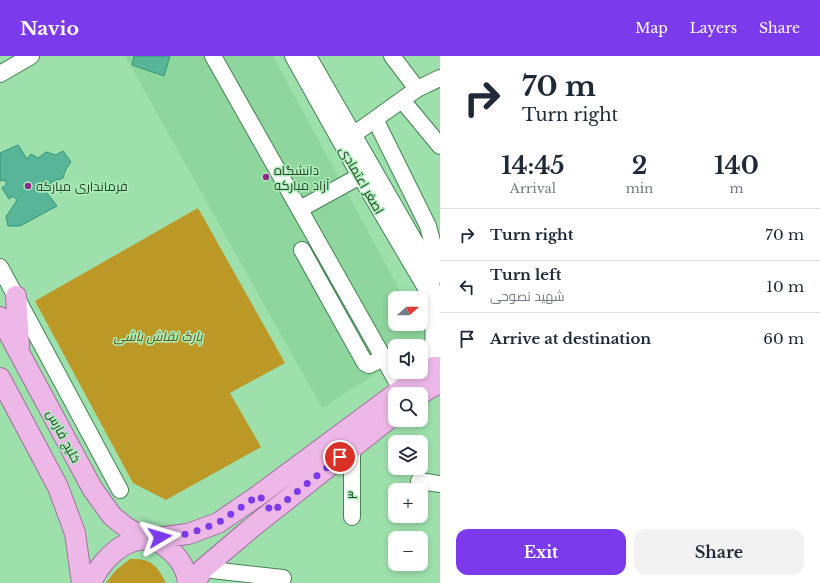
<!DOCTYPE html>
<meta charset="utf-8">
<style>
:root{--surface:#fff;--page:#f2f2f3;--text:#1f2937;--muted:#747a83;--line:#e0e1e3;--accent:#7c3aed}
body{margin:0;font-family:"Libre Baskerville",Cairo,serif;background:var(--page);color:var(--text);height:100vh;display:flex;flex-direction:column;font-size:15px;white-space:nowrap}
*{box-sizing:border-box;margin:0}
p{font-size:13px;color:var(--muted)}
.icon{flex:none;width:22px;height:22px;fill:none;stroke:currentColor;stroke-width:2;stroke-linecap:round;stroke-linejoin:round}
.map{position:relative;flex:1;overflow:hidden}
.details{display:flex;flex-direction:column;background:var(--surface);width:380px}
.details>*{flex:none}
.top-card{background:#fff;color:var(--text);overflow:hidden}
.needle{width:26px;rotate:70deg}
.fabs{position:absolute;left:388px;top:235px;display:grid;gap:8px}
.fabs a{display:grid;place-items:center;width:40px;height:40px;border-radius:8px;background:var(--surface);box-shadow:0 2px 6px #0003;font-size:20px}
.pin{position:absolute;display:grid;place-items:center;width:34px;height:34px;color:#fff;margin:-17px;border:2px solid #fff;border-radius:50%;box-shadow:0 1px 4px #0007}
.me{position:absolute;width:44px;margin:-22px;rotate:83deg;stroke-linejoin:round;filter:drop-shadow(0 0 3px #0008)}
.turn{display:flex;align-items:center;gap:14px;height:84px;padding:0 16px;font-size:18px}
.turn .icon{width:52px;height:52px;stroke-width:2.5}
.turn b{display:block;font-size:28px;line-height:34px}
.eta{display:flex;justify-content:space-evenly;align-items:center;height:68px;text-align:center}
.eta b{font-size:24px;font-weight:800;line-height:28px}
.primary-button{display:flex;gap:8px;margin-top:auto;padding:8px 16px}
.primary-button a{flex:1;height:46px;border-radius:12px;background:var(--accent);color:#fff;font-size:16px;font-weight:800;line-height:46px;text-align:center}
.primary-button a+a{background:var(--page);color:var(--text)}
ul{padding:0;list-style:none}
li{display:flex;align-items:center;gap:12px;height:52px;padding:0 16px;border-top:1px solid var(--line)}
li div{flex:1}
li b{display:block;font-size:15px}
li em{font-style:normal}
header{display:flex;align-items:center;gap:24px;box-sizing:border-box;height:56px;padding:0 20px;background:var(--accent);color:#fff}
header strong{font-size:19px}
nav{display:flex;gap:22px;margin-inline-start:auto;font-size:14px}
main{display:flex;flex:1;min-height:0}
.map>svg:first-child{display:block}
.built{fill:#8ed69d}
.green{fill:#bc9827}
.building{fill:#59b597;stroke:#349377}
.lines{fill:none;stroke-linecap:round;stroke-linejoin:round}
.minor-casing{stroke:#428252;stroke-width:18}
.major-casing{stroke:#a0709d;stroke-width:22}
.minor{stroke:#fff;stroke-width:16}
.major{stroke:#edb8e8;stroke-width:20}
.route{stroke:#7c3aed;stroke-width:7;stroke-dasharray:0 12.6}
.poi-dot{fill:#92288c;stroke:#abeeb8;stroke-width:1.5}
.labels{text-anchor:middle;stroke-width:3;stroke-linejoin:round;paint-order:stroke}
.poi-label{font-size:13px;fill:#28432e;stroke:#abeeb8;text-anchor:start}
.street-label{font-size:13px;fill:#28432e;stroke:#abeeb8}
.park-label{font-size:13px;font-style:italic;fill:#655219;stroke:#abeeb8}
</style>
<header>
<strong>Navio</strong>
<nav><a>Map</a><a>Layers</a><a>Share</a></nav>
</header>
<main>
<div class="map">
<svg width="440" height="527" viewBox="0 0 440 527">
<rect width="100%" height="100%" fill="#9ee0ac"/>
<path class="built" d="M125 0H273L404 242H395V268H419L428 285 421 290H395V306L322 352Z"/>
<path class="green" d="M198 152 285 307 230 337 261 391 166 444 133 427 35 245Z
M130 503C151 502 157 509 166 527H106L116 514Z"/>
<path class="building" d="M134 0H170L164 20 132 9Z
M18 89 27 103 31 98 38 102 46 96 56 99 63 95 71 106 66 113 63 122 51 126 50 134 44 133 57 150 20 170H8L6 161 17 144 13 140 9 143 2 132 7 128 4 124 0 125V97Z"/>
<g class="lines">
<defs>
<path id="minor" d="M213 0 401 333
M293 0 360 120 430 239
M308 0 429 210 434 246 433 311
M392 0 417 33
M0 18 31 0
M402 44 440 90
M375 63 428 170 436 200 435 220
M353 79 417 33 440 22
M300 153 360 120
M302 194 365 307 369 309 383 302
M0 211 120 434
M352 392V461
M419 425 440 428
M203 513 283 522"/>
<path id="major" d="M16 240 19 290
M0 261 92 432 112 460 127 472 147 483 188 478 218 467 259 439 395 338
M0 322 58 431 75 477 82 527
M395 338 433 311H440
M421 338 431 331 440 328
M91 527C104 497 141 466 171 495 180 503 187 515 188 527
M195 527 203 513 250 473 395 358"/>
</defs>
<use href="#minor" class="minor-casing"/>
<use href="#major" class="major-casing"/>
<use href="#minor" class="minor"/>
<use href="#major" class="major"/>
</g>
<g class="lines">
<path class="route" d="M160 481 188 478 218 467 259 439 272 456 340 401"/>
</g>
<g class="poi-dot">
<circle cx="266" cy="121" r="4"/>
<circle cx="28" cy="130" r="4"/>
</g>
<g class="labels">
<g class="poi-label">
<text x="274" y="119">دانشگاه<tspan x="274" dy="15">آزاد مبارکه</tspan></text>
<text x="36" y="135">فرمانداری مبارکه</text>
</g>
<g class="street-label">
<text transform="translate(362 124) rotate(60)" y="5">اصغر اعتمادی</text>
<text transform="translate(64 380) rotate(62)" y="5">خلیج فارس</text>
<text transform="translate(352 439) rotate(-90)" y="5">۳</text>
</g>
<g class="park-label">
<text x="158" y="285">پارک نقاش باشی</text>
</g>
</g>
</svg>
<div class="fabs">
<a><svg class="needle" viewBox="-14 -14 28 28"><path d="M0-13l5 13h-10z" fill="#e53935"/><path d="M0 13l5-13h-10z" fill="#747a83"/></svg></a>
<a><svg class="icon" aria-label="sound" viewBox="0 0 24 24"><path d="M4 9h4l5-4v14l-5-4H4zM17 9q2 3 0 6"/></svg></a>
<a><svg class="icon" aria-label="search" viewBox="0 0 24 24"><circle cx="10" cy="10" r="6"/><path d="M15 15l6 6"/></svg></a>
<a><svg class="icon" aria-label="layers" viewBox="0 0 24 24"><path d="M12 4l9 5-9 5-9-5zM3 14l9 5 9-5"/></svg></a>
<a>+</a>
<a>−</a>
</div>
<div class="pin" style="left:340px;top:401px;background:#d93025"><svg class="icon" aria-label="arrive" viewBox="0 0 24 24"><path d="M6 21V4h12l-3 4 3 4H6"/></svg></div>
<svg class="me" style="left:160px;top:481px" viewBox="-20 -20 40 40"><path d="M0-17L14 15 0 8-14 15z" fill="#7c3aed" stroke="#fff" stroke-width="4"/></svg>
</div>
<section class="details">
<div class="top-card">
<div class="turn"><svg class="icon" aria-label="right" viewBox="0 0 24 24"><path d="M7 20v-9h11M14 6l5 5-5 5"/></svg><div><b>70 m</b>Turn right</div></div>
</div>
<div class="eta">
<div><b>14:45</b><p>Arrival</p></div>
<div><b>2</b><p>min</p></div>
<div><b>140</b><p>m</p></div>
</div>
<ul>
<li><svg class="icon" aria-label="right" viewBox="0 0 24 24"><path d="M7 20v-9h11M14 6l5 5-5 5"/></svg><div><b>Turn right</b></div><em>70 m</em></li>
<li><svg class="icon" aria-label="left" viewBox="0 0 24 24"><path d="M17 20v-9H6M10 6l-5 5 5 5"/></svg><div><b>Turn left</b><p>شهید نصوحی</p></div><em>10 m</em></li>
<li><svg class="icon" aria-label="arrive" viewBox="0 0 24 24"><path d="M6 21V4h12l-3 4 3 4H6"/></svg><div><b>Arrive at destination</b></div><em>60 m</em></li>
</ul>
<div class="primary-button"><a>Exit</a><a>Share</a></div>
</section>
</main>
